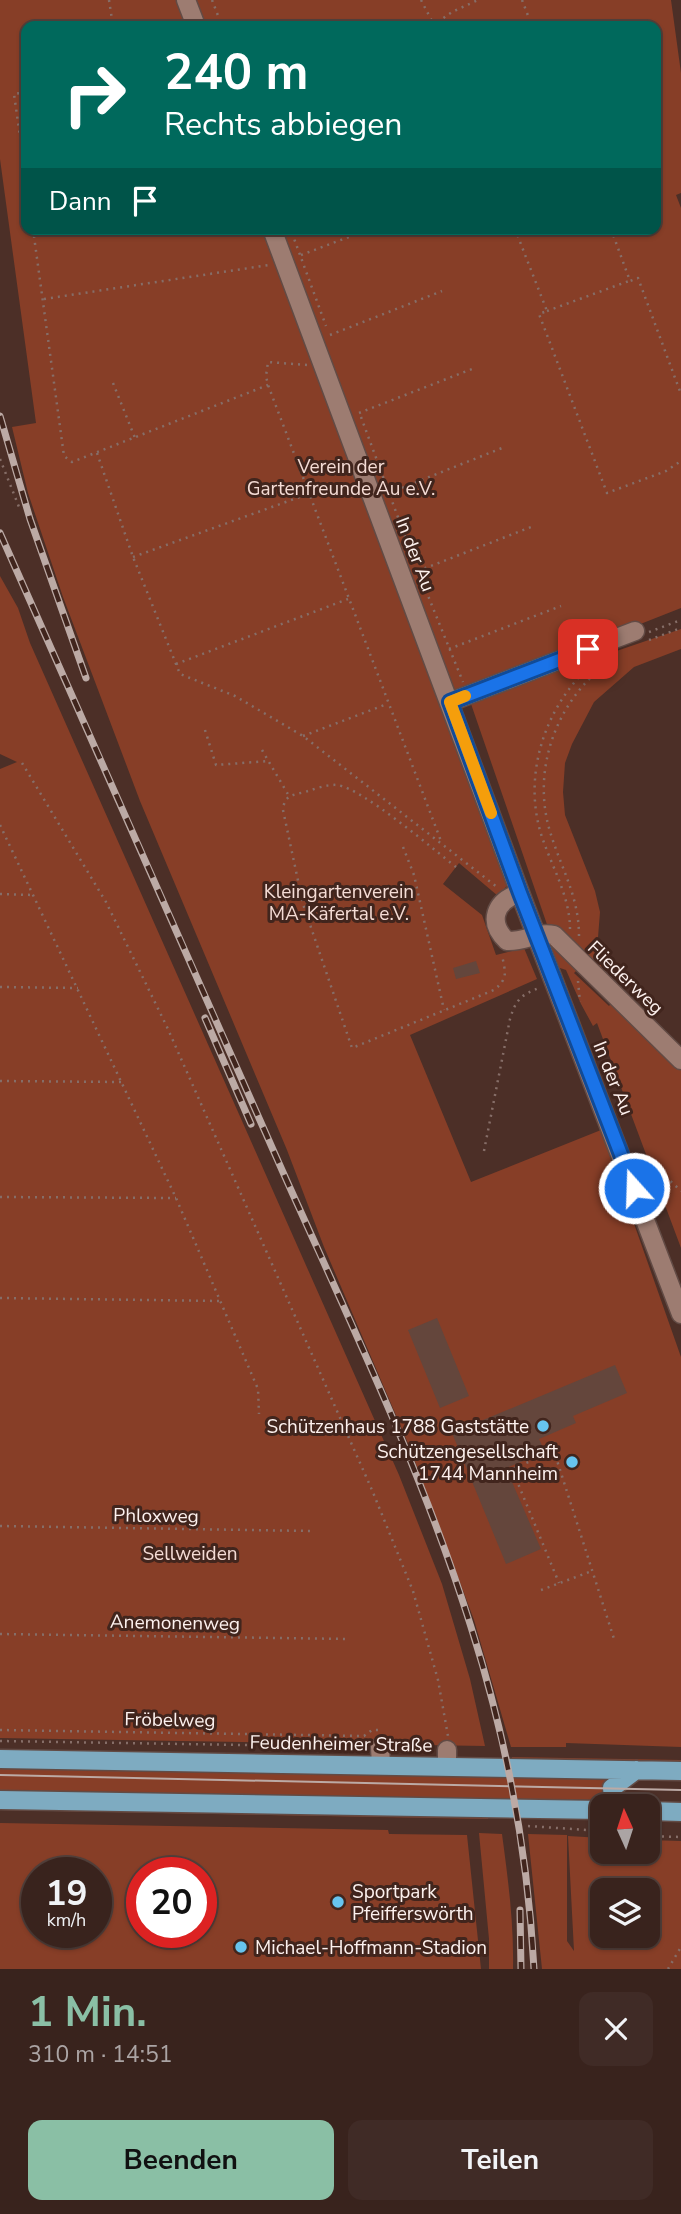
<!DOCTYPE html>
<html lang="de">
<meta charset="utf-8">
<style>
:root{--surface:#39231d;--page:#402b26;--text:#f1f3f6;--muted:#aba4a4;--line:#53403b;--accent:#8abfa5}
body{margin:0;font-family:"Nunito Sans",sans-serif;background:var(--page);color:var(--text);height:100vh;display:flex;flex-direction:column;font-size:26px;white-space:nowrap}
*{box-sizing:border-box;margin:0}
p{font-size:23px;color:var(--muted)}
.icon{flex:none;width:38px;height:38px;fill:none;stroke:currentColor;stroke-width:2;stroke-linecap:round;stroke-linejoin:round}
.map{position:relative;height:1969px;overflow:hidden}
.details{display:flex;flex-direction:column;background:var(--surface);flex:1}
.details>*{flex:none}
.hud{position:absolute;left:21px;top:21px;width:640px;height:214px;border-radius:14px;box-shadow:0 2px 5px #0004,0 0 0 2px var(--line);background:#00695c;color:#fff;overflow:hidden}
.needle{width:46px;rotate:357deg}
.buttons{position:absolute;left:590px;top:1794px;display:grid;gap:14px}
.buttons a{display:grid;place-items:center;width:70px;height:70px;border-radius:14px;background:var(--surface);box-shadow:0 2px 5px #0004,0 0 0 2px var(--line);font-size:35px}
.speed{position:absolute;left:21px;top:1857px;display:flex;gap:14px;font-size:35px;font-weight:700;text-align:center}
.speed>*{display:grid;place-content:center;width:91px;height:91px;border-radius:50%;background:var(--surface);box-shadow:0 2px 5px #0004,0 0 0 2px var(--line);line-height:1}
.speed small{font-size:18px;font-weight:400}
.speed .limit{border:10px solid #d22;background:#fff;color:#111}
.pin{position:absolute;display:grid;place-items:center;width:60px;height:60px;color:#fff;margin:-30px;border-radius:14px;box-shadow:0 4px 10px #0006}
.me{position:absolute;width:77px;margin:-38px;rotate:340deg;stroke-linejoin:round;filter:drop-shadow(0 0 5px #0008)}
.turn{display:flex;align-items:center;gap:24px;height:147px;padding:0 28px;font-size:32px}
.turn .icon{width:91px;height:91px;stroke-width:2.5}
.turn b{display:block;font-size:49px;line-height:60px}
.then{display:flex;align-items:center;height:66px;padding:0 28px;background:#0003;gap:14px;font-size:26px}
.round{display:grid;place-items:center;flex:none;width:74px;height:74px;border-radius:14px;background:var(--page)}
.overview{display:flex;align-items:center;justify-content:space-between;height:119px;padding:0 28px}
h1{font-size:42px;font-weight:700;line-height:52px;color:var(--accent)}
.button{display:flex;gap:14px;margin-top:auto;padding:14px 28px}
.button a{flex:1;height:80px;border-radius:14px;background:var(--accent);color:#111;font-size:28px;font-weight:700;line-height:80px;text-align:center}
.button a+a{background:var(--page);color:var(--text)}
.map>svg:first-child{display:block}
.green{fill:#873e27;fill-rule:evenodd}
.building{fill:#64463c}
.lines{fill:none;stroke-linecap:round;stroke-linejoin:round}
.minor-casing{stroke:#624b45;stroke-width:21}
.major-casing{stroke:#624b45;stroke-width:21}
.path{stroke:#866e68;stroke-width:2.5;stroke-dasharray:2 5;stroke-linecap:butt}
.minor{stroke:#9d7c71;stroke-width:18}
.major{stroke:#7eabc1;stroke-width:18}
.tram{stroke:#bcaaa5;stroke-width:2}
.rail-casing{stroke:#bcaaa5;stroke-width:7}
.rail{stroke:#41251d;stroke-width:4.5;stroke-dasharray:13;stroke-linecap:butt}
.route-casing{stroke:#114b97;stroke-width:18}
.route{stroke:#1a73e8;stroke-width:12}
.slow{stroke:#f59e0b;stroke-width:12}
.poi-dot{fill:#67c4ef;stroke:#41251d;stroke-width:2.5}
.labels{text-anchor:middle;stroke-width:6;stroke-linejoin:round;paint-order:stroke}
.park-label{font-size:19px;fill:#f5dcd5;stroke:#41251d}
.street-label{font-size:19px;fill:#fdf1ee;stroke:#41251d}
.poi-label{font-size:19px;fill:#fdf1ee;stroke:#41251d;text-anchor:end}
</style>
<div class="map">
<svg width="681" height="1969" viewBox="0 0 681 1969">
<rect width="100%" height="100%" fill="#4c2f27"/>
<path class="green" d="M0 0H671L681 73V193L676 195 681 208V608L443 702 511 881 498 896 459 863 443 884 482 915 496 955 524 948 537 979 410 1035 471 1182 601 1130 681 1357V1747L566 1743V1747H511L474 1620 410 1448 324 1247 287 1150 140 801 63 597 28 493 12 427 36 423 0 159ZM26 26H656V229H26Z
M0 576 18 608 30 643 399 1475 442 1584 470 1679 485 1746 0 1738V769L17 762 0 754Z
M681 629V649L634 667 594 702 572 744 565 763 563 792 565 815 595 891 600 912 597 950 618 1003 681 1064V1248L597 1023 593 1026 581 1004 566 970 554 966 545 943 552 939 470 701ZM580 967 614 1000 609 1006 574 973Z
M512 1757 681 1760V1763L512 1759Z
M0 1766 606 1777 605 1800 0 1792Z
M0 1807 489 1815 488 1819 0 1810Z
M0 1823 388 1830 389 1834 467 1835 481 1969H0ZM37 1872H96V1932H37ZM142 1872H201V1932H142Z
M479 1833 502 1834C508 1879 514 1923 513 1969H489V1939Z
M528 1834 567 1835V1941L574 1951 568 1836 602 1838V1852H648V1840L681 1841V1969H542ZM602 1890H648V1936H602Z"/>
<path class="building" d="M476 961 480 973 456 979 453 968Z
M437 1318 469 1396 440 1408 408 1330Z
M615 1365 627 1393 573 1416 576 1423 539 1439 545 1452 506 1468 541 1549 506 1564 452 1433Z"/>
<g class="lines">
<defs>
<path id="minor" d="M186 0 196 26
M272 229 520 893 681 1314
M450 702 635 631
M520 893C495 901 487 922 507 941 526 942 537 931 554 935L681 1060
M380 1747 381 1765
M447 1750V1766"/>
<path id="major" d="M0 1759 681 1771
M0 1800 602 1810
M614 1806 612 1788 636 1770
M648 1811 681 1812"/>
</defs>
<use href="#minor" class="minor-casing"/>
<use href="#major" class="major-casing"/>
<path class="path" d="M109 0 113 26
M212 0 222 26
M421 0 434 25
M522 0 532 26
M432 26 452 12 478 0
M26 92 14 94 26 179
M33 229 64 456 72 462 268 385
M515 229 547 311 539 314 607 493 666 471 681 461
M611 229 630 281 638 278 681 394
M292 233 326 326
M301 255 370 229
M44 299 269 265
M547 311 629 281
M330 335 442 291
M307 365 268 362 266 376 268 385 441 841
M113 383 135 438
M359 413 472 369
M361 417 413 558
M97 453 133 557 180 674 235 696 303 736 497 887
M0 459 19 507
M389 493 502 448
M133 557 308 494
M418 571 463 682
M418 571 531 527
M649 632 681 620
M649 640 681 628
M449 649 561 606
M176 664 348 599
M205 730 216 765 269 761
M303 736 387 704
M262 750 289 796
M22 763 106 902 167 1027 372 1490 413 1591 438 1680 448 1736
M0 825 176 1198 258 1389 259 1414
M403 847 414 875 444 1010
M456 867C433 849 362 788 337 785 327 784 315 789 305 792 293 795 284 795 283 810L303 904 352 1048 494 990C509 978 505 972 502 955
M0 894 33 895
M570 929C570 897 552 867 542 837 522 777 544 708 590 666
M579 936C579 895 560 867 549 828 531 763 561 691 618 656
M578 981 580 1002
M0 987 78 988
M0 1081 121 1082
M484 1151 510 1019C516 999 521 995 541 987
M639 1158 644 1156 681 1191
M0 1197 176 1198
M0 1298 221 1301
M555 1442 554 1451 615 1642
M554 1451 512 1469 559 1583
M0 1526 311 1531
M541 1590 592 1571
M0 1634 350 1639
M0 1730 364 1736 372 1730H380
M0 1741 366 1747
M394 1748 433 1749
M528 1826 602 1831
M648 1836 681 1837
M668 1969 681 1947"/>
<use href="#minor" class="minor"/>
<use href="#major" class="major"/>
<path class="tram" d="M0 1775 681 1790"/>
<defs>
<path id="rail" d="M0 416 30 519 86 678
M0 533C94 745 188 957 282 1170 349 1320 422 1470 471 1627 506 1737 528 1854 534 1969
M205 1018 251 1124
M520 1910 521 1969"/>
</defs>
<use href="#rail" class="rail-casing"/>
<use href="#rail" class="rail"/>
</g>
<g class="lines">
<defs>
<path id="route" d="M588 649 450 702 520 893 634 1188"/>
</defs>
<use href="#route" class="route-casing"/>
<use href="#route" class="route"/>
<path class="slow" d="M465 696 450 702 491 813"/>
</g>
<g class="poi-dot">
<circle cx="543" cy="1426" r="7"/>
<circle cx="572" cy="1462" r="7"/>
<circle cx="338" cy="1902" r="7"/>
<circle cx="241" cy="1947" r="7"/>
</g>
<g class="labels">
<g class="park-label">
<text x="341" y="473">Verein der<tspan x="341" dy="22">Gartenfreunde Au e.V.</tspan></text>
<text x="339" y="898">Kleingartenverein<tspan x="339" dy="22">MA-Käfertal e.V.</tspan></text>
<text x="190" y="1560">Sellweiden</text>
</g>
<g class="street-label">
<text transform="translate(416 554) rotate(69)" y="7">In der Au</text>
<text transform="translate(626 977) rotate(44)" y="7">Fliederweg</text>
<text transform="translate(614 1078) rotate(68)" y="7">In der Au</text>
<text transform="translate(156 1515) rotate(1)" y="7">Phloxweg</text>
<text transform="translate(175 1622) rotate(1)" y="7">Anemonenweg</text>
<text transform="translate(170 1719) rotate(1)" y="7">Fröbelweg</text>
<text transform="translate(341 1743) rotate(1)" y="7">Feudenheimer Straße</text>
</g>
<g class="poi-label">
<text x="529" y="1433">Schützenhaus 1788 Gaststätte</text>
<text x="558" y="1458">Schützengesellschaft<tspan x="558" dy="22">1744 Mannheim</tspan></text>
<text x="352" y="1898" text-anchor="start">Sportpark<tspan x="352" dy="22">Pfeifferswörth</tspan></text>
<text x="255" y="1954" text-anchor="start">Michael-Hoffmann-Stadion</text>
</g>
</g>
</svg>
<div class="buttons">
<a><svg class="needle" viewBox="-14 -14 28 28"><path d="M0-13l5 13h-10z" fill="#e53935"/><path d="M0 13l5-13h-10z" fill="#aba4a4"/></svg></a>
<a><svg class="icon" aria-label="layers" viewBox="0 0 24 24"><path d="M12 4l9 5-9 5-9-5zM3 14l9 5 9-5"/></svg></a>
</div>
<div class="speed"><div>19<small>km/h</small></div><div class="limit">20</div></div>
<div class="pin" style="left:588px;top:649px;background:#d93025"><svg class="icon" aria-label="arrive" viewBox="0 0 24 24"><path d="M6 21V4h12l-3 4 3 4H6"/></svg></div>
<svg class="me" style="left:634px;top:1188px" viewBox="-20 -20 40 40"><circle r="17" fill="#1a73e8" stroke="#fff" stroke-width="3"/><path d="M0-11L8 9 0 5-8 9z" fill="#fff"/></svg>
<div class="hud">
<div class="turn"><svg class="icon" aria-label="right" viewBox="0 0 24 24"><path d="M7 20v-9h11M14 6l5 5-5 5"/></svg><div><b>240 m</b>Rechts abbiegen</div></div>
<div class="then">Dann<svg class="icon" aria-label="arrive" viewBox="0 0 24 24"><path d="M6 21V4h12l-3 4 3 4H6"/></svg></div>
</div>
</div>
<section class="details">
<div class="overview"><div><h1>1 Min.</h1><p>310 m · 14:51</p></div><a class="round"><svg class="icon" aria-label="close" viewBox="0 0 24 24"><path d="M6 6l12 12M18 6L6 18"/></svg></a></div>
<div class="button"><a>Beenden</a><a>Teilen</a></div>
</section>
